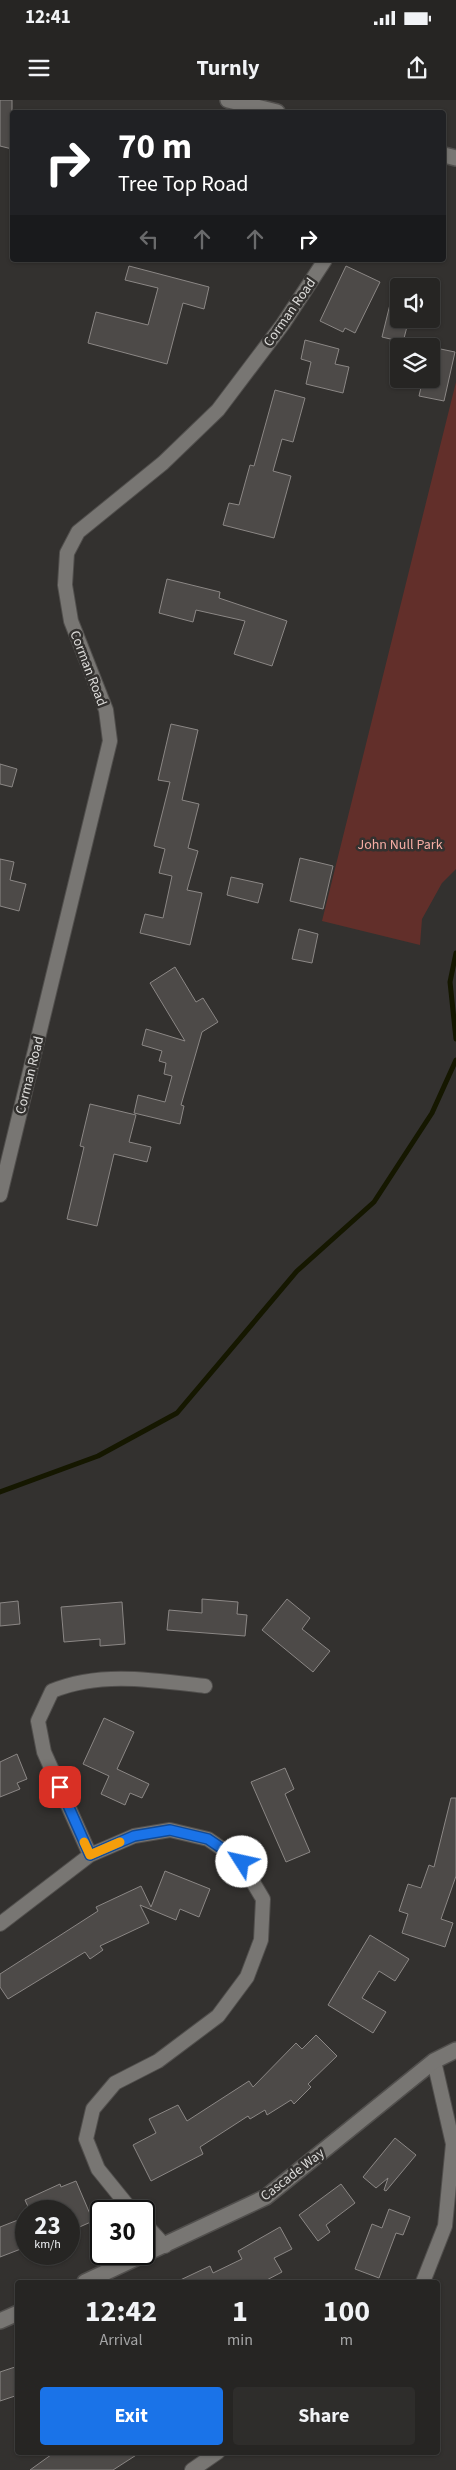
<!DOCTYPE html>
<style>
:root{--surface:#262523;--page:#2e2d2b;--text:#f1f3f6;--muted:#a4a5a6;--line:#424241;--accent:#1a73e8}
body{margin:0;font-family:"Source Sans 3",sans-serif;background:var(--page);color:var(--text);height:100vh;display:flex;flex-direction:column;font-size:19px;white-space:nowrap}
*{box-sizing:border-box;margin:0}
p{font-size:16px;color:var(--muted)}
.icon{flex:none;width:28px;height:28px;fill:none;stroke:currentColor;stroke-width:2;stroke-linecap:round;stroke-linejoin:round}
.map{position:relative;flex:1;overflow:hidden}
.sheet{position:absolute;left:15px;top:2180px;width:425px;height:175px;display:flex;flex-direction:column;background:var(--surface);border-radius:5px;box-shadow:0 1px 4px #0004,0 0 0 1px var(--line)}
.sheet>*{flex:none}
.guide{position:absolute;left:10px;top:10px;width:436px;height:152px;border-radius:5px;box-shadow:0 1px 4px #0004,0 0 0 1px var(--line);background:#202124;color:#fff;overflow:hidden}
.controls{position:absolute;left:390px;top:178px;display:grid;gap:10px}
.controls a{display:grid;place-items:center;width:50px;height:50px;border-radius:5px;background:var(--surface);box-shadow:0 1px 4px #0004,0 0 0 1px var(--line);font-size:25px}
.speed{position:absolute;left:15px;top:2100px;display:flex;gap:10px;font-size:25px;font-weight:700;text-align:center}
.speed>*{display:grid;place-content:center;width:65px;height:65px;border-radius:50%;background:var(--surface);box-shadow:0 1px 4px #0004,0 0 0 1px var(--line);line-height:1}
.speed small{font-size:12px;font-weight:400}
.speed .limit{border:2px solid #111;border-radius:8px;background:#fff;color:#111}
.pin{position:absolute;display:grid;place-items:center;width:42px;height:42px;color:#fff;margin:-21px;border-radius:10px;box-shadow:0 2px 8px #0006}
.me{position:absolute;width:55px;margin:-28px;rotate:305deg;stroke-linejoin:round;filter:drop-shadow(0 0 4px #0008)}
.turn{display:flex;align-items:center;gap:18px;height:105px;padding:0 25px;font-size:22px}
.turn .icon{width:65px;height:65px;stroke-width:2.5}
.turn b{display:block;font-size:35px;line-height:42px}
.lanes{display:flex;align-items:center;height:48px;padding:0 25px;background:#0003;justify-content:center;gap:25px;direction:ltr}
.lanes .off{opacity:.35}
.eta{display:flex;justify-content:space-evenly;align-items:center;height:85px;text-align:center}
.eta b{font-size:30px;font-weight:700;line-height:35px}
.action{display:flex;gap:10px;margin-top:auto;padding:10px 25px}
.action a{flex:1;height:58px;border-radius:5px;background:var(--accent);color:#fff;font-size:20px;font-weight:700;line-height:58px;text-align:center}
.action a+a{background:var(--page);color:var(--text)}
.status{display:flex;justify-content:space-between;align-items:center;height:35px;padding:0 25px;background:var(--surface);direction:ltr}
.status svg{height:14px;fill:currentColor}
header{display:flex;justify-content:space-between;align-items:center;height:65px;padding:0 25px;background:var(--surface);font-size:22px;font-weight:700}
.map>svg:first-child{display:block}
.green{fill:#622f2a}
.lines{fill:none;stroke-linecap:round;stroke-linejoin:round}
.stream{stroke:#151700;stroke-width:5}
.building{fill:#4d4a48;stroke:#8b8785}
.minor-casing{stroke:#514f4d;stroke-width:16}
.tertiary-casing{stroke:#514f4d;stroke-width:18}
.secondary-casing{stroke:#514f4d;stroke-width:18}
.minor{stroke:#787673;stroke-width:14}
.tertiary{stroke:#787673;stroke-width:15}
.secondary{stroke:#787673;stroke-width:15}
.route-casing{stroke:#114b97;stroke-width:12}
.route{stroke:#1a73e8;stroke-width:9}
.slow{stroke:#f59e0b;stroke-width:9}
.labels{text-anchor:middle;stroke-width:5;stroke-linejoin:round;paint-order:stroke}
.street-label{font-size:14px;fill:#dcdbd9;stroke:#33312f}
.park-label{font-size:14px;fill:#f6ada4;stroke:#33312f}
</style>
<div class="status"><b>12:41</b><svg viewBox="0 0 49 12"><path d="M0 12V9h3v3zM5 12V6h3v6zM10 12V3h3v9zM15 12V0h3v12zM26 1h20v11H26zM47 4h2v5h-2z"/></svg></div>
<header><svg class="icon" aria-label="menu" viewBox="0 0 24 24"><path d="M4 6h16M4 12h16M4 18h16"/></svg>Turnly<svg class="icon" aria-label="share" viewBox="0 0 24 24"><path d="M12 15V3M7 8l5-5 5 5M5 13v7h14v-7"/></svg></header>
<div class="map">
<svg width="456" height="2370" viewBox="0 0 456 2370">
<rect width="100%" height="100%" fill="#33312f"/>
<path class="green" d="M456 282V769L442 783 422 819 420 845 322 821Z"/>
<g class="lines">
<path class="stream" d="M456 853 450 882 456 939
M0 1392 98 1356 177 1313 297 1171 374 1102 432 1013 456 960"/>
</g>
<path class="building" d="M0 0H12V49L0 46Z
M129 166 209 187 204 209 183 203 167 264 88 243 96 212 148 225 158 188 125 180Z
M346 166 380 182 355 233 345 228 343 232 320 221Z
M394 188H399V219H409L403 242 382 237Z
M305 240 339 249 335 264 349 267 343 293 306 284 311 262 301 259Z
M431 247 455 252 444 301 419 296 423 279H431Z
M275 290 305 298 293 342 282 339 273 371 291 376 274 438 223 425 229 403 239 405 250 365 254 366Z
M167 479 220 492 219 498 287 521 272 566 234 554 245 521 196 510 193 522 159 513Z
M171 624 198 630 182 700 199 704 188 748 198 751 187 790 202 793 190 845 140 833 145 814 163 818 172 776 159 773 165 749 154 746 170 682 158 680Z
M0 664 17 669 12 687 0 684Z
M300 758 333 766 323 809 290 801Z
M0 759 14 762 10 780 26 784 19 811 0 806Z
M231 777 263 784 258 803 227 795Z
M299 829 318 834 312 863 292 859Z
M175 867 196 902 203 898 218 922 202 932 181 1005 184 1006 180 1024 134 1013 138 995 165 1002 172 976 164 974 166 963 159 961 162 951 142 945 146 929 185 941 150 883Z
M90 1004 136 1015 129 1042 151 1047 147 1062 114 1054 97 1126 67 1119 84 1047 80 1046Z
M202 1499 238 1502 237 1514 247 1515 245 1536 167 1530 169 1510 202 1513Z
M287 1499 310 1518 302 1529 330 1551 313 1572 262 1530Z
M18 1501 20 1524 0 1526V1503Z
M122 1502 125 1544 100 1546V1539L64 1542 61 1507Z
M104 1618 134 1632 117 1669 149 1684 142 1698 130 1693 125 1705 101 1694 109 1676 83 1664Z
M17 1654 27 1679 17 1683 20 1689 0 1697V1662Z
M285 1668 294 1689 285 1694 310 1752 286 1762 251 1682Z
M451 1698H456V1776L441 1819 453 1823 445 1847 402 1833 408 1814 399 1811 408 1784 421 1788 429 1765 434 1767Z
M165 1771 210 1789 199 1817 180 1809 176 1820 140 1805 149 1823 100 1846 103 1850 90 1859 85 1852 8 1899 0 1887V1874L98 1811 96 1807 141 1786 151 1807Z
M370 1835 409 1859 395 1881 379 1871 362 1898 386 1912 373 1933 328 1905Z
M316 1935 337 1956 308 1984 311 1987 294 2004 291 2000 267 2015 265 2010 250 2019 248 2016 200 2047 203 2054 151 2081 133 2045 156 2033 149 2019 178 2005 187 2021 249 1981 253 1987 296 1943 302 1949Z
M395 2038 416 2055 386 2091 384 2090 388 2078 376 2088 363 2077Z
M76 2081 93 2121 75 2129 69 2111H30L25 2100 60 2084 61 2087Z
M341 2084 355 2103 326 2125 330 2132 318 2141 299 2115Z
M389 2109 410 2117 403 2135 396 2133 379 2178 355 2169 372 2124 382 2128Z
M23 2118 26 2126V2147L0 2157V2127Z
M280 2127 292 2149 274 2158 282 2172 263 2182H176L210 2166 213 2173 242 2159 238 2151Z
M18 2266V2295L0 2301V2272Z
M55 2352H141L113 2370H30Z"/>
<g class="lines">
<defs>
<path id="minor" d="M0 1095 110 641 106 610 71 521 65 485 67 453 78 432 163 363 218 310 283 224 325 160
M90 1755 44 1652 38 1621 52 1591C100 1571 154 1580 205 1586
M0 1824 90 1755 134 1736 170 1730 208 1739 241 1762 263 1799 261 1840 247 1877 218 1916 158 1961 115 1983 93 2009 86 2039 98 2069 132 2111
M144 2123 165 2146
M423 2182 445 2126 453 2044 434 1961
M192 2370 218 2352"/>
<path id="tertiary" d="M85 2182 266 2097 434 1961 456 1950
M0 2221 18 2213"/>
<path id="secondary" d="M228 0 277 12
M444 55 456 58"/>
</defs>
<use href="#minor" class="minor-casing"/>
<use href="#tertiary" class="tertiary-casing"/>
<use href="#secondary" class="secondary-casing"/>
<use href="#minor" class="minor"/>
<use href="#tertiary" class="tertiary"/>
<use href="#secondary" class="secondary"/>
</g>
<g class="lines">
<defs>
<path id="route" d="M60 1687 90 1755 134 1736 170 1730 208 1739 242 1762"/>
</defs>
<use href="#route" class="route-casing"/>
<use href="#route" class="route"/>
<path class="slow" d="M84 1742 90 1755 120 1742"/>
</g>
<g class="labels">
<g class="street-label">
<text transform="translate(289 212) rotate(-55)" y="5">Corman Road</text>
<text transform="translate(89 568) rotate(69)" y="5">Corman Road</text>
<text transform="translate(29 975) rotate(-76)" y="5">Corman Road</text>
<text transform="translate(292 2074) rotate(-38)" y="5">Cascade Way</text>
</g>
<g class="park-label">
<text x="400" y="749">John Null Park</text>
</g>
</g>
</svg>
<div class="controls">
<a><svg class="icon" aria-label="sound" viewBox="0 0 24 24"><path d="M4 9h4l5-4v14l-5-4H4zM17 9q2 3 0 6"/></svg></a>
<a><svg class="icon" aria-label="layers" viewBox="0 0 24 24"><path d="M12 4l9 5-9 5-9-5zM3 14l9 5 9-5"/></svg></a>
</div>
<div class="speed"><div>23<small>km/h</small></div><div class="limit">30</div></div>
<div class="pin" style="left:60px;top:1687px;background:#d93025"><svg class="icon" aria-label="arrive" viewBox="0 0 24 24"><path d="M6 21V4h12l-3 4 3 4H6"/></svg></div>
<svg class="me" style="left:242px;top:1762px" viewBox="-20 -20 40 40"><circle r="19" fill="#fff"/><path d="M0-13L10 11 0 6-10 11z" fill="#1a73e8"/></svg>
<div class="guide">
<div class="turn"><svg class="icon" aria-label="right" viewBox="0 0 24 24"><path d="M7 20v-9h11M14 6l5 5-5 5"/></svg><div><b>70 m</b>Tree Top Road</div></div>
<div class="lanes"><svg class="icon off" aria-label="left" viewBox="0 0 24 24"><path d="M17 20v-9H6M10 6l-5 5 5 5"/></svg><svg class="icon off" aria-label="ahead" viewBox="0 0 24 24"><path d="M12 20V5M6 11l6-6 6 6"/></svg><svg class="icon off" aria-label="ahead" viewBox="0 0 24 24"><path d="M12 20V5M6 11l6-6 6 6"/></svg><svg class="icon" aria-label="right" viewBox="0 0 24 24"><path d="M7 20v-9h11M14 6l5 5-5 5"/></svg></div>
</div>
<section class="sheet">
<div class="eta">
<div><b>12:42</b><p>Arrival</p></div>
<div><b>1</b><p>min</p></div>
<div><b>100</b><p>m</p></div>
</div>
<div class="action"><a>Exit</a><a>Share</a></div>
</section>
</div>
